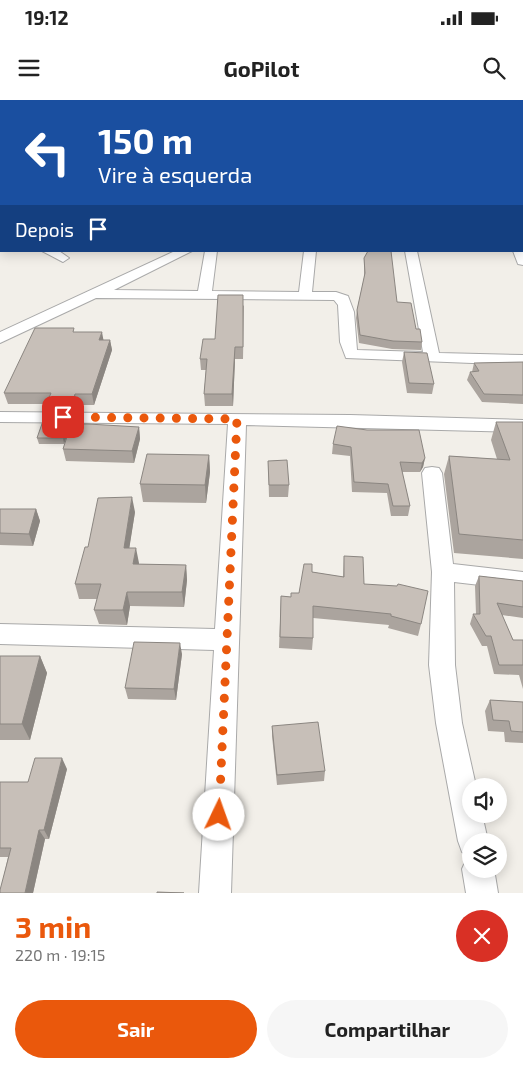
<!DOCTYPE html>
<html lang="pt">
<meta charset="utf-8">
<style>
:root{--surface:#fff;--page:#f6f6f6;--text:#222;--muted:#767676;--accent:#ea580c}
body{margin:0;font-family:"Exo 2",sans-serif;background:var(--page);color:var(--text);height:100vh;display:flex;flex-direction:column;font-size:19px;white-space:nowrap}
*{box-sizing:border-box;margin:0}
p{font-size:16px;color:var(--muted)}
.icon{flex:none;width:28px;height:28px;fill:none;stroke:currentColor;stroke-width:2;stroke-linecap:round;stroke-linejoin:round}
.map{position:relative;height:793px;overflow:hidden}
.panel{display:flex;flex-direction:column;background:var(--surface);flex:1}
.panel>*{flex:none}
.banner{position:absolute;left:0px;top:0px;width:524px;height:152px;box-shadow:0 2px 12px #0003;background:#1a4fa0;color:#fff;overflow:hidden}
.controls{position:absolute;left:462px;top:678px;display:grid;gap:10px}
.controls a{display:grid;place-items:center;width:45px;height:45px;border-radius:50%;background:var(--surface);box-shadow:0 2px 12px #0003;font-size:25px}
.pin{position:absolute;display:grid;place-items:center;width:42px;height:42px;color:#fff;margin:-21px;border-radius:10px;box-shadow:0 2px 8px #0006}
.me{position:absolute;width:55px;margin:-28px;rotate:3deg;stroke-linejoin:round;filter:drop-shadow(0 0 4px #0008)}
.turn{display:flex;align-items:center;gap:18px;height:105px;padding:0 15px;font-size:22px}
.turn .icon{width:65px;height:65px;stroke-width:2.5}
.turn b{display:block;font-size:35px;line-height:42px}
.then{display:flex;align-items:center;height:48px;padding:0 15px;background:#0003;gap:10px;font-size:19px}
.round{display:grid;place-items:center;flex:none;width:52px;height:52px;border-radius:26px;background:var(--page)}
.headline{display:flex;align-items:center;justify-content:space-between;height:85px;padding:0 15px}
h1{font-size:30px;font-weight:700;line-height:38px;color:var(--accent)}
.button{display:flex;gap:10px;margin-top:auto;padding:10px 15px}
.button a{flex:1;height:58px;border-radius:30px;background:var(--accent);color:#fff;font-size:20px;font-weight:700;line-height:58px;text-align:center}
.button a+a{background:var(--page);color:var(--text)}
.status{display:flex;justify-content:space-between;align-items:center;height:35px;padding:0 25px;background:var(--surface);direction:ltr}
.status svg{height:14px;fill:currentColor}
header{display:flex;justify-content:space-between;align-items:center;height:65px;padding:0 15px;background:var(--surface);font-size:22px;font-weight:700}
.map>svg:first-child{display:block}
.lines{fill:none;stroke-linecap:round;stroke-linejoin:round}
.street-casing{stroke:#a9a9a9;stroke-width:2}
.street{fill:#fff;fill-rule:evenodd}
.wall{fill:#aba49e}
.shaded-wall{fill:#8b8681}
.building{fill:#c7bfb8;stroke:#8b8681}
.route{stroke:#ea580c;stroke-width:9;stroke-dasharray:0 16.2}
</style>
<div class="status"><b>19:12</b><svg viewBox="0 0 49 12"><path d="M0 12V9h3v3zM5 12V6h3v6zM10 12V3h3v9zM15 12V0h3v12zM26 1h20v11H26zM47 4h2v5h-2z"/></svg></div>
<header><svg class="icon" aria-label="menu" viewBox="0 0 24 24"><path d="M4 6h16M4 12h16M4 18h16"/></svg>GoPilot<svg class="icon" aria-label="search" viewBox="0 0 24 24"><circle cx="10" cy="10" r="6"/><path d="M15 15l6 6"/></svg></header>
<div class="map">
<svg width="523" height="793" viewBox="0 0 523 793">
<rect width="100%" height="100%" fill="#f2efe9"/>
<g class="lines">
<defs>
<path id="street" d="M232 0H240V1H232Z
M439 0H447L448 1H440Z
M514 0H522V1H514Z
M0 15 1 16V21H0Z
M522 22H523V28H522Z
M522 38H523V44H522Z
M0 54H1V60H0Z
M0 126 1 127V135L0 134Z
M522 148H523V165L518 164 513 151H522Z
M42 151H59L69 158 63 162Z
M175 151H192L114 190 198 191 205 151H217L212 191 299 192 304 151H316L312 192H336L348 196 354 212 357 250 423 252 405 151H417L439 253 523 255V265L346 258 340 242 338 205 334 200 96 198 0 243V232Z
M0 312 350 315 523 320V332L246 325 231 793H199L214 550 0 544V524L215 529 228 324 0 322Z
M432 367 439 368 442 373 453 464 523 472V490L454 482 455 565 462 623 476 686H471V714H482L488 741H471V756L462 752 458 741 436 623 429 565 432 472 422 373 425 368Z
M471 756V769H494L498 793H466L462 769 467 758Z"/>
</defs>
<use href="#street" class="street-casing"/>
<use href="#street" class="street"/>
</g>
<path class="wall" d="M364 158 416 229 422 242 421 250 392 249 359 243 356 218 357 210 364 178Z
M244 205 243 259H235L233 306H205L204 294 206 270H201L200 259 215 239Z
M75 232 104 240H110L112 250 94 305H77L75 311H51L50 304H8L4 293Z
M404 252 434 284 432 294 407 293 402 262Z
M523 262V304L482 302 467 280 470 272H472L474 263Z
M496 322H523V459L454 453 444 374 449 356 497 359 491 340Z
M71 324 64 344H39L37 338Z
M139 327 140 339 134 363 66 361 63 349Z
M367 330 425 358 423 367 420 372H402L410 406 408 416H391L387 393 352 392 350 356 332 354 333 344Z
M209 355 210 372 206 403 143 402 140 384Z
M268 361 289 385 288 397H269Z
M0 409H36L40 421 33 446 0 445Z
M135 412 129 448 139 464 186 465 187 480 184 507 130 506 127 525 99 524 94 510 97 499H79L75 484 88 447Z
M344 456 364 484 421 524 418 536 388 528 389 525 313 518V538L312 550 279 548 281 496 291 497 299 493 312 472 343 477Z
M479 476 523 481V518L502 515 513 540H523V589L519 575 494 574 487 546H482L470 524 473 514H476L475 486Z
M182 554 176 600 128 599 125 588Z
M0 556H40L47 573 30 640H0Z
M490 600 523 602V643L505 642 504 632 488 631 485 611Z
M272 626 325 671 324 681 277 685 272 636Z
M67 669 49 739H45L33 793H0L8 757H0V682H28Z"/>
<path class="shaded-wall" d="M102 232 104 243 99 240Z
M110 240 112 250 94 305 92 294Z
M235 247V259L233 306 232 294Z
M75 294 77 305 75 311 73 300Z
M69 318 71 324 64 344 63 338Z
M139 327 140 339 134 363 132 351Z
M209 355 210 372 206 403 205 385Z
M425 358 423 367 420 372 422 363Z
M132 397 135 412 127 463 124 448Z
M36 409 40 421 33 446 29 434Z
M136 448 139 463 136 479 133 464Z
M186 465 187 480 184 507 182 492Z
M127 492 130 506 127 525 123 510Z
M180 543 182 554 176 600 174 589Z
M40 556 47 573 30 640 22 624Z
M62 658 67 669 49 739 44 730Z
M39 730 45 739 33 793H25Z"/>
<path class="building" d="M47 0H136L135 1H45Z
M522 120H523L522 142Z
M368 151H391L397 202 411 203 416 229H420L422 242 393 241 360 235 357 210 365 173 364 158Z
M218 195H243V247H235L232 294H204L207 259H200L203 239H215Z
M35 228H74L73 232H102L99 240H110L92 294H75L73 300H48L51 293H4Z
M404 252 427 253 434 284 409 283Z
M523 262V295L484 294 470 272 479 271 474 263Z
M44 318H69L63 338H37Z
M496 322H523V440L459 434 449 356 510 360Z
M71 324H88L139 327 132 351 63 349Z
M337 326 367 330H419L425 358 422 363 400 362 410 406H393L388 384 354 382 351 347 333 344Z
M147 354 209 355 205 385 140 384Z
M287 360 289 385H269L268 361Z
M132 397 124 448H136L133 464 186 465 182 492H127L123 510H94L101 484H75L85 447H88L98 398Z
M0 409H36L29 434 0 433Z
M344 456 363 457 364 484 397 486 398 484 428 491 421 524 391 516V514L313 506V538L280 537 281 496 291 497V493H299L304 464H312V472L344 477Z
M479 476 523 481V507L497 503 513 540H523V565H499L491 536H486L473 514H480Z
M134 542 180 543 174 589 125 588Z
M0 556H40L22 624H0Z
M490 600 523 602V632L511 631 509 621 493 620Z
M318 622 325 671 277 675 272 626Z
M35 658H62L44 730H39L25 793H0V790L11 748H0V682H28Z
M157 792 184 793H157Z"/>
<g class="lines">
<path class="route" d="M63 317 237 319 219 715"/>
</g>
</svg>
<div class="controls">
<a><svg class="icon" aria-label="sound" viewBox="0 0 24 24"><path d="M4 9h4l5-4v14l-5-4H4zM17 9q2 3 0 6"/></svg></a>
<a><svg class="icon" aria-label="layers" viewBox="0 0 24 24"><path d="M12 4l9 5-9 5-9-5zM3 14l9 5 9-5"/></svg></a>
</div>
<div class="pin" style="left:63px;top:317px;background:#d93025"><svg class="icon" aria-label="arrive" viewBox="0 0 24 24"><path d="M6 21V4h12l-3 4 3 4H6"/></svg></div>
<svg class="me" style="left:219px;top:715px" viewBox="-20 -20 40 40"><circle r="19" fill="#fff"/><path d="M0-13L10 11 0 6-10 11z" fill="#ea580c"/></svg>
<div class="banner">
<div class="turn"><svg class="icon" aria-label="left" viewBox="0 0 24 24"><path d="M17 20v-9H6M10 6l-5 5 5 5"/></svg><div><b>150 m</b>Vire à esquerda</div></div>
<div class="then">Depois<svg class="icon" aria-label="arrive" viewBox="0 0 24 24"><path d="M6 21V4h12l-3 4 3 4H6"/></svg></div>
</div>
</div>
<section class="panel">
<div class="headline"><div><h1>3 min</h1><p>220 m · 19:15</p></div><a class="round" style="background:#d93025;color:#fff"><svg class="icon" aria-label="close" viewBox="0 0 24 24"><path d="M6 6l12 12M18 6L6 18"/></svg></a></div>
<div class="button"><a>Sair</a><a>Compartilhar</a></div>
</section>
